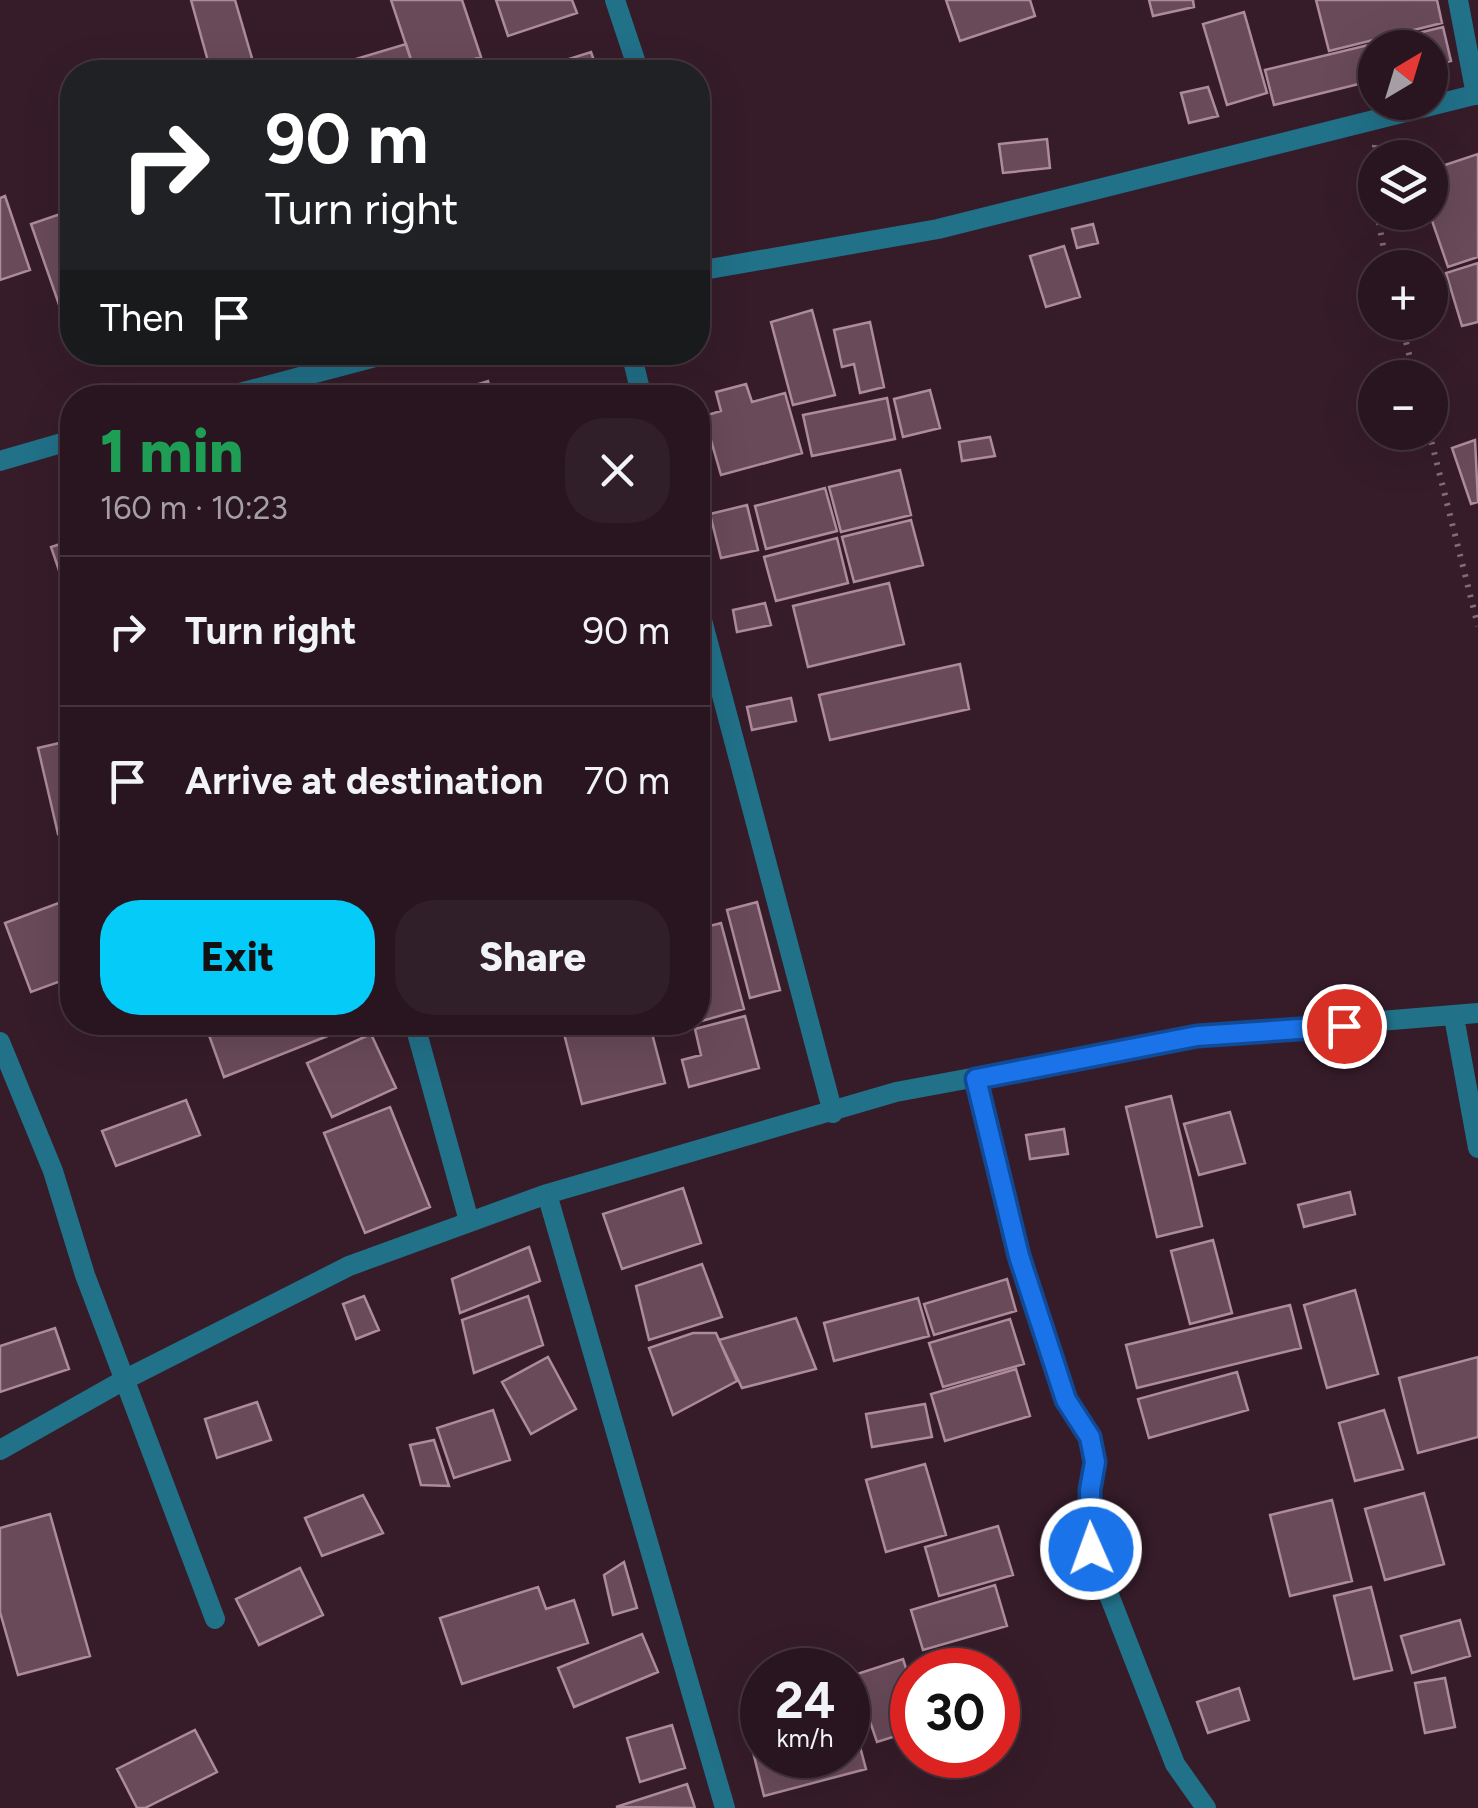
<!DOCTYPE html>
<meta charset="utf-8">
<style>
:root{--surface:#28151f;--page:#301e28;--text:#f1f3f6;--muted:#a59fa4;--line:#44343d;--accent:#05cbf9}
body{margin:0;font-family:Figtree,sans-serif;background:var(--page);color:var(--text);height:100vh;display:flex;flex-direction:column;font-size:38px;white-space:nowrap}
*{box-sizing:border-box;margin:0}
p{font-size:32px;color:var(--muted)}
.icon{flex:none;width:55px;height:55px;fill:none;stroke:currentColor;stroke-width:2;stroke-linecap:round;stroke-linejoin:round}
.map{position:relative;flex:1;overflow:hidden}
.panel{position:absolute;left:60px;top:385px;width:650px;height:650px;display:flex;flex-direction:column;background:var(--surface);border-radius:40px;box-shadow:0 10px 40px #0002,0 0 0 2px var(--line)}
.panel>*{flex:none}
.guide{position:absolute;left:60px;top:60px;width:650px;height:305px;border-radius:40px;box-shadow:0 10px 40px #0002,0 0 0 2px var(--line);background:#202124;color:#fff;overflow:hidden}
.needle{width:65px;rotate:38deg}
.tools{position:absolute;left:1358px;top:30px;display:grid;gap:20px}
.tools a{display:grid;place-items:center;width:90px;height:90px;border-radius:50%;background:var(--surface);box-shadow:0 10px 40px #0002,0 0 0 2px var(--line);font-size:50px}
.speed{position:absolute;left:740px;top:1648px;display:flex;gap:20px;font-size:50px;font-weight:700;text-align:center}
.speed>*{display:grid;place-content:center;width:130px;height:130px;border-radius:50%;background:var(--surface);box-shadow:0 10px 40px #0002,0 0 0 2px var(--line);line-height:1}
.speed small{font-size:25px;font-weight:400}
.speed .limit{border:15px solid #d22;background:#fff;color:#111}
.pin{position:absolute;display:grid;place-items:center;width:85px;height:85px;color:#fff;margin:-42px;border:5px solid #fff;border-radius:50%;box-shadow:0 2px 10px #0007}
.me{position:absolute;width:110px;margin:-55px;rotate:358deg;stroke-linejoin:round;filter:drop-shadow(0 0 8px #0008)}
.turn{display:flex;align-items:center;gap:35px;height:210px;padding:0 40px;font-size:45px}
.turn .icon{width:130px;height:130px;stroke-width:2.5}
.turn b{display:block;font-size:70px;line-height:85px}
.then{display:flex;align-items:center;height:95px;padding:0 40px;background:#0003;gap:20px;font-size:38px}
.round{display:grid;place-items:center;flex:none;width:105px;height:105px;border-radius:40px;background:var(--page)}
.summary{display:flex;align-items:center;justify-content:space-between;height:170px;padding:0 40px}
h1{font-size:60px;font-weight:800;line-height:75px;color:#1e9e55}
.primary-button{display:flex;gap:20px;margin-top:auto;padding:20px 40px}
.primary-button a{flex:1;height:115px;border-radius:40px;background:var(--accent);color:#111;font-size:40px;font-weight:800;line-height:115px;text-align:center}
.primary-button a+a{background:var(--page);color:var(--text)}
ul{padding:0;list-style:none}
li{display:flex;align-items:center;gap:30px;height:150px;padding:0 40px;border-top:2px solid var(--line)}
li div{flex:1}
li b{display:block;font-size:38px}
li em{font-style:normal}
.map>svg:first-child{display:block}
.building{fill:#694a59;stroke:#ad8b9b;stroke-width:2.5}
.lines{fill:none;stroke-linecap:round;stroke-linejoin:round}
.path{stroke:#836c77;stroke-width:6;stroke-dasharray:2.5 8;stroke-linecap:butt}
.minor{stroke:#217189;stroke-width:20}
.route-casing{stroke:#114b97;stroke-width:25}
.route{stroke:#1a73e8;stroke-width:18}
</style>
<div class="map">
<svg width="1478" height="1808" viewBox="0 0 1478 1808">
<rect width="100%" height="100%" fill="#361c29"/>
<path class="building" d="M191 0H235L256 72H211Z
M391 0H462L481 57 433 72H415Z
M496 0H572L577 13 508 36Z
M946 0H1030L1035 16 960 41Z
M1149 0H1193L1194 7 1153 16Z
M1316 0H1437L1442 23 1329 51Z
M1244 12 1267 93 1227 105 1203 24Z
M1443 27 1451 61 1430 67V48H1375V80L1274 105 1265 70Z
M406 44 415 72H342L339 64Z
M591 52 598 72H528Z
M1208 87 1218 116 1189 123 1181 93Z
M1047 139 1050 168 1003 173 999 144Z
M1478 154V257L1448 267 1429 212 1430 170Z
M5 196 30 270 0 280V198Z
M72 210V342L31 224Z
M1093 224 1098 243 1077 248 1072 229Z
M1064 246 1080 297 1046 307 1030 256Z
M1478 263V322L1462 326 1446 273Z
M812 310 835 395 793 405 771 322Z
M870 322 884 387 860 393 854 364 842 367 834 330Z
M488 381 492 398H433Z
M746 384 752 402 785 393 802 453 721 475 704 416 721 411 716 392Z
M930 390 940 428 903 437 894 399Z
M887 398 895 439 812 456 803 415Z
M990 437 995 456 962 461 959 442Z
M1475 440 1478 502 1471 504 1452 448Z
M900 470 911 515 841 532 829 487Z
M825 488 837 531 766 549 755 506Z
M747 505 758 550 721 558 710 514Z
M911 520 923 565 854 582 842 537Z
M837 538 848 583 776 601 764 557Z
M72 540V608L51 547Z
M889 583 904 644 808 667 793 606Z
M765 603 771 625 737 632 733 610Z
M960 664 969 709 830 740 819 695Z
M791 698 796 721 752 730 747 707Z
M72 740V830L58 834 38 748Z
M72 898V977L31 992 5 923Z
M757 902 780 990 750 998 727 910Z
M721 923 744 1009 698 1022V929Z
M745 1016 759 1068 689 1087 682 1060 701 1055 695 1029Z
M363 1022 224 1077 205 1024 209 1022Z
M561 1022H649L665 1083 582 1104Z
M371 1034 396 1088 332 1117 307 1063Z
M1171 1096 1202 1226 1157 1237 1126 1107Z
M186 1100 200 1135 116 1166 102 1131Z
M390 1107 430 1207 365 1233 324 1133Z
M1230 1112 1245 1163 1199 1175 1184 1124Z
M1064 1129 1068 1154 1030 1159 1026 1135Z
M683 1188 701 1243 622 1269 603 1214Z
M1350 1192 1355 1214 1304 1227 1298 1205Z
M1213 1240 1232 1313 1190 1324 1171 1251Z
M529 1247 540 1281 460 1313 452 1279Z
M702 1264 722 1317 649 1340 636 1286Z
M1007 1279 1016 1311 934 1335 924 1304Z
M1355 1290 1378 1374 1327 1388 1304 1305Z
M364 1296 379 1330 356 1339 343 1304Z
M528 1296 543 1345 474 1373 462 1320Z
M918 1298 929 1336 834 1361 824 1323Z
M1290 1305 1301 1348 1137 1388 1126 1345Z
M796 1318 816 1369 742 1388 719 1340Z
M1010 1319 1024 1364 943 1387 929 1343Z
M55 1328 69 1369 0 1392V1346Z
M693 1333H716L737 1381 673 1415 649 1348Z
M548 1357 576 1409 531 1434 502 1382Z
M1478 1357V1437L1418 1453 1399 1378Z
M1016 1369 1030 1416 945 1441 931 1394Z
M1237 1372 1248 1410 1149 1438 1138 1399Z
M257 1402 271 1440 217 1458 205 1419Z
M925 1404 932 1437 872 1447 866 1414Z
M493 1410 510 1460 454 1478 437 1428Z
M1384 1410 1403 1469 1355 1481 1339 1423Z
M434 1440 449 1486 421 1485 410 1445Z
M925 1464 946 1535 886 1552 866 1480Z
M1424 1493 1444 1564 1385 1580 1365 1509Z
M363 1495 383 1533 322 1556 305 1518Z
M1332 1500 1352 1581 1290 1596 1270 1515Z
M50 1514 90 1656 18 1675 0 1612V1528Z
M998 1526 1013 1575 939 1596 925 1547Z
M624 1562 637 1608 613 1615 604 1575Z
M300 1568 323 1615 259 1645 236 1599Z
M995 1585 1007 1626 923 1650 911 1610Z
M538 1587 546 1609 574 1600 588 1643 462 1684 440 1618Z
M1371 1587 1392 1670 1354 1679 1334 1596Z
M1460 1620 1470 1656 1412 1673 1401 1636Z
M642 1634 658 1672 574 1707 558 1668Z
M968 1650 974 1670H923L921 1663Z
M903 1659 912 1687V1731L877 1742 854 1675Z
M1445 1678 1455 1727 1425 1733 1415 1683Z
M1239 1688 1249 1720 1208 1733 1197 1702Z
M850 1709 866 1769 764 1796 749 1736 762 1732V1755H848Z
M672 1725 685 1768 640 1782 627 1738Z
M195 1730 217 1772 145 1808H137L117 1769Z
M687 1784 695 1808 616 1807Z"/>
<g class="lines">
<path class="path" d="M1375 145 1371 181 1375 203
M1377 212 1387 268
M1401 322 1415 378
M1429 432 1478 626"/>
<path class="minor" d="M615 0 639 72
M1458 0 1476 95
M698 248 704 269
M698 271 938 229 1478 94
M631 352 642 398
M221 398 394 352
M0 461 72 440
M698 605 833 1113
M1454 1017 1478 1148
M414 1022 469 1221
M0 1042 53 1171 85 1275 215 1619
M976 1079 1019 1256 1066 1400 1091 1437 1095 1462 1089 1491 1091 1549 1175 1764 1206 1808
M547 1194 725 1808
M0 1450 124 1380 349 1266 547 1194 896 1092 1197 1036 1478 1013"/>
</g>
<g class="lines">
<defs>
<path id="route" d="M1091 1549 1090 1490 1095 1462 1090 1437 1066 1400 1019 1256 976 1079 1197 1036 1344 1026"/>
</defs>
<use href="#route" class="route-casing"/>
<use href="#route" class="route"/>
</g>
</svg>
<div class="tools">
<a><svg class="needle" viewBox="-14 -14 28 28"><path d="M0-13l5 13h-10z" fill="#e53935"/><path d="M0 13l5-13h-10z" fill="#a59fa4"/></svg></a>
<a><svg class="icon" aria-label="layers" viewBox="0 0 24 24"><path d="M12 4l9 5-9 5-9-5zM3 14l9 5 9-5"/></svg></a>
<a>+</a>
<a>−</a>
</div>
<div class="speed"><div>24<small>km/h</small></div><div class="limit">30</div></div>
<div class="pin" style="left:1344px;top:1026px;background:#d93025"><svg class="icon" aria-label="arrive" viewBox="0 0 24 24"><path d="M6 21V4h12l-3 4 3 4H6"/></svg></div>
<svg class="me" style="left:1091px;top:1549px" viewBox="-20 -20 40 40"><circle r="17" fill="#1a73e8" stroke="#fff" stroke-width="3"/><path d="M0-11L8 9 0 5-8 9z" fill="#fff"/></svg>
<div class="guide">
<div class="turn"><svg class="icon" aria-label="right" viewBox="0 0 24 24"><path d="M7 20v-9h11M14 6l5 5-5 5"/></svg><div><b>90 m</b>Turn right</div></div>
<div class="then">Then<svg class="icon" aria-label="arrive" viewBox="0 0 24 24"><path d="M6 21V4h12l-3 4 3 4H6"/></svg></div>
</div>
<section class="panel">
<div class="summary"><div><h1>1 min</h1><p>160 m · 10:23</p></div><a class="round"><svg class="icon" aria-label="close" viewBox="0 0 24 24"><path d="M6 6l12 12M18 6L6 18"/></svg></a></div>
<ul>
<li><svg class="icon" aria-label="right" viewBox="0 0 24 24"><path d="M7 20v-9h11M14 6l5 5-5 5"/></svg><div><b>Turn right</b></div><em>90 m</em></li>
<li><svg class="icon" aria-label="arrive" viewBox="0 0 24 24"><path d="M6 21V4h12l-3 4 3 4H6"/></svg><div><b>Arrive at destination</b></div><em>70 m</em></li>
</ul>
<div class="primary-button"><a>Exit</a><a>Share</a></div>
</section>
</div>
